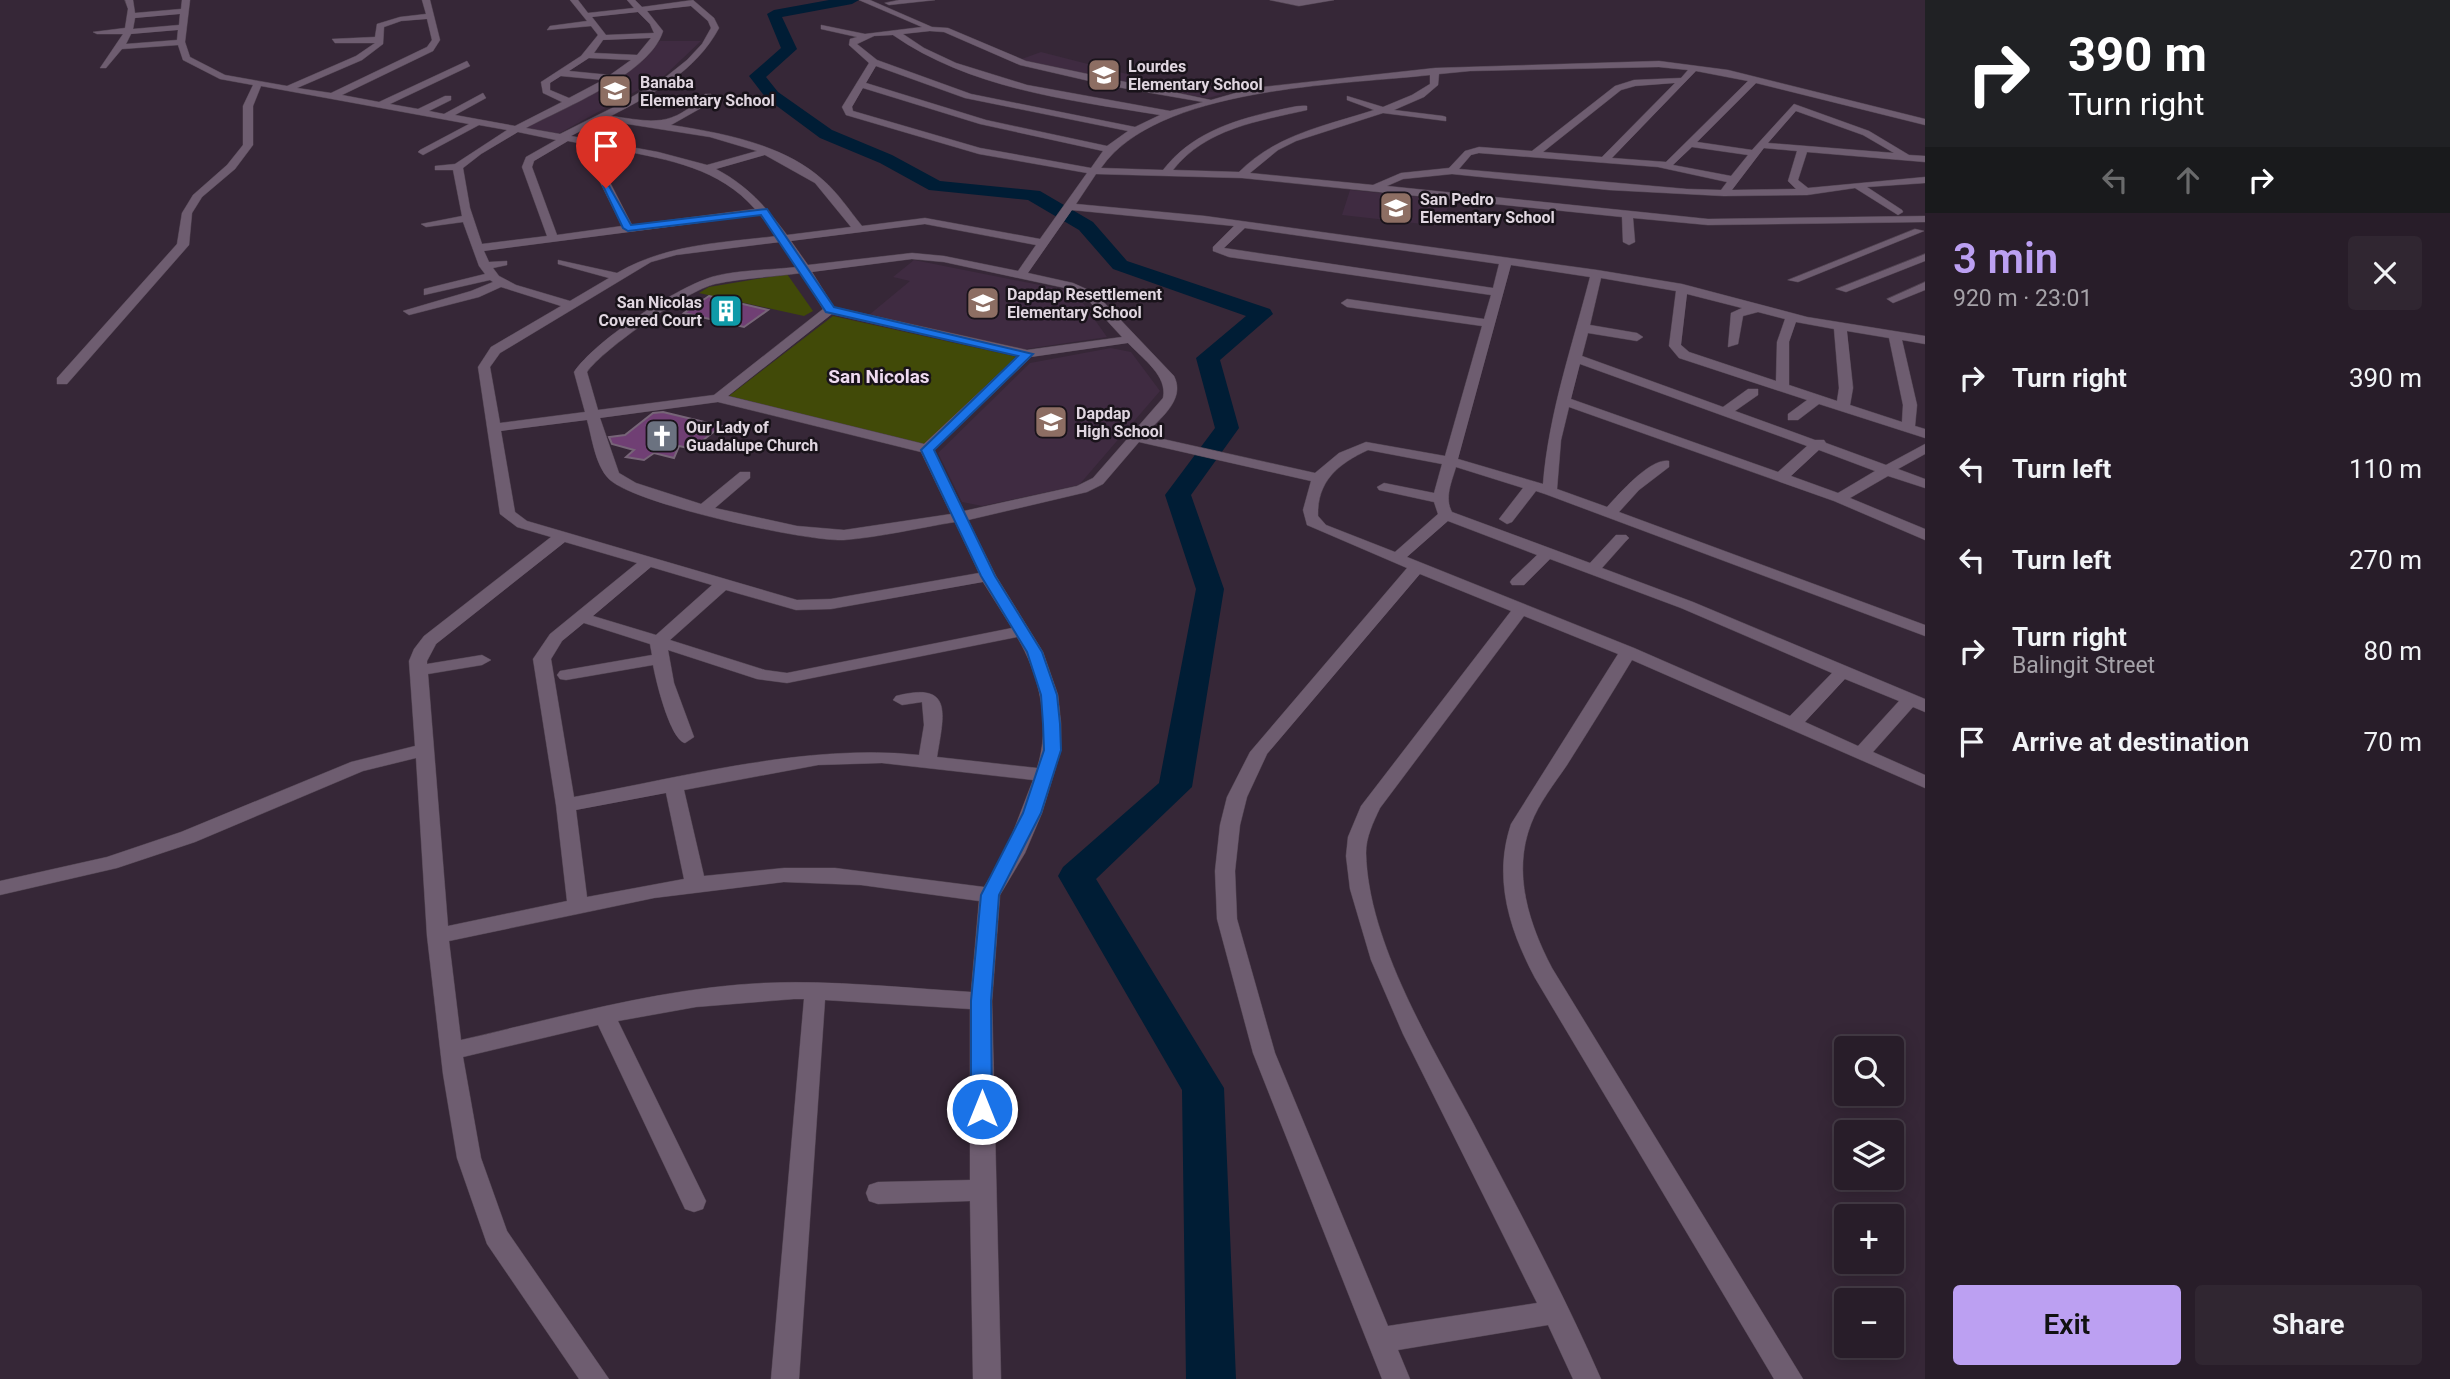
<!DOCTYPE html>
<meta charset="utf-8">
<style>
:root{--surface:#281d29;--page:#302631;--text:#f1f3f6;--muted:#a5a2a8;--line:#443b46;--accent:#bca0f2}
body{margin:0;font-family:Roboto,sans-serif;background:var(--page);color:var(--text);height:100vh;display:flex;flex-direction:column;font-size:26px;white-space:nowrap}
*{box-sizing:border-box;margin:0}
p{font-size:23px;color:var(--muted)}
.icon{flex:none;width:38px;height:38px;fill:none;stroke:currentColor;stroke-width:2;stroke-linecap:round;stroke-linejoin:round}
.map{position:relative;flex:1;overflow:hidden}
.side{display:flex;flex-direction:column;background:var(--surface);width:525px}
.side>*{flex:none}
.banner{background:#202124;color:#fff;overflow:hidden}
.buttons{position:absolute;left:1834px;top:1036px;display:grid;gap:14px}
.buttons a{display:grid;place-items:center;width:70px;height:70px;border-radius:7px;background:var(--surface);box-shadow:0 4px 18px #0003,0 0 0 2px var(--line);font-size:35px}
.pin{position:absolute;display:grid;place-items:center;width:60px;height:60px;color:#fff;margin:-72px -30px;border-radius:50% 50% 50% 0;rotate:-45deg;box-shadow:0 0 7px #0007}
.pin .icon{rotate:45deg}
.me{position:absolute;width:77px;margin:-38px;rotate:0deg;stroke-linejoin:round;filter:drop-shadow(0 0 5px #0008)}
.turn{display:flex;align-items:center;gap:24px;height:147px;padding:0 28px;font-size:32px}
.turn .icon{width:91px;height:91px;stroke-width:2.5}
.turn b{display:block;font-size:49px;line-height:60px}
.lanes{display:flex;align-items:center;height:66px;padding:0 28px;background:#0003;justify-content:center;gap:35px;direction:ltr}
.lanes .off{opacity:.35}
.round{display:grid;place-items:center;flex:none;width:74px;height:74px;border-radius:7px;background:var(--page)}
.headline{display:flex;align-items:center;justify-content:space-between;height:119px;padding:0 28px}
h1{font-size:42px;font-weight:600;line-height:52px;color:var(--accent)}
.action{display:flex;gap:14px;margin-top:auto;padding:14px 28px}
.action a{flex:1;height:80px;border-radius:7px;background:var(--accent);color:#111;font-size:28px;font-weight:600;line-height:80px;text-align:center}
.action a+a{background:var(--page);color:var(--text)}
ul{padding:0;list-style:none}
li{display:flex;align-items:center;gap:21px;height:91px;padding:0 28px}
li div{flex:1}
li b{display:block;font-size:26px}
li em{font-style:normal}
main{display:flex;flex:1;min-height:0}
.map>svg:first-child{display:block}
.built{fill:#3f2b41}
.green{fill:#414a08}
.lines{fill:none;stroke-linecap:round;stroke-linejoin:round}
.river{fill:#001d35;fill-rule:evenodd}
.building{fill:#703f74;stroke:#776578;stroke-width:2}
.minor-casing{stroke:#504350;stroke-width:1}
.minor{fill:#6e5d70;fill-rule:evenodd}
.route{fill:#1a73e8;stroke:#114b97;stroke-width:2}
.labels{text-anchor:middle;stroke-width:5;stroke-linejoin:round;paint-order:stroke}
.far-poi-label{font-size:16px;font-weight:bold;fill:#e0d6e0;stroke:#19131a;text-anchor:start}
.far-quarter-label{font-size:19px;font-weight:bold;fill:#efdbf0;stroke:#19131a}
</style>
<main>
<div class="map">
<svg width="1925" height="1379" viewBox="0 0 1925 1379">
<rect width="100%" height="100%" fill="#362737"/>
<path class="built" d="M660 41H701L664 76 558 134 521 127 631 68Z
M1041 52 1158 82 1223 94 1208 98 1091 79 1019 60Z
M1350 190 1451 200 1440 226 1342 215Z
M914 260 1075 292 1107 337 1019 350 869 315 910 281 893 277Z
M1111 348 1131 352 1160 391 1079 485 982 506 962 502 938 453 1030 363Z"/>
<path class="green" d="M787 274 813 311 804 316 699 293 709 287Z
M833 316 1018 357 926 445 729 396Z"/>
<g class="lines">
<path class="river" d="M829 0H859L852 4 782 17 797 49 766 77 778 92 832 130 892 155 940 181 1040 191 1093 222 1127 261 1270 309 1273 314 1220 360 1239 428 1191 495 1224 589 1192 787 1096 879 1224 1088 1236 1379H1186L1182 1090 1058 876 1063 867 1159 783 1196 589 1165 495 1215 428 1196 358 1246 316 1113 269 1079 230 1028 200 929 190 880 163 820 138 766 98 749 76 781 48 767 14 774 10Z"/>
</g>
<path class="building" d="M709 296 768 310 744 327 684 313Z
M663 412 721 426 692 449 679 446 674 458 654 453 644 460 626 457 634 450 612 444 609 437 625 435 653 413Z"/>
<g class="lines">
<defs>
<path id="minor" d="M125 0H133L135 13 181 9 182 0H190L185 42 190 57 225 75 287 86 356 56 375 43H335L332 39 375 37 377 24 400 17 426 14 422 0H430L440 40 433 51 342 95 379 102 467 61 470 66 390 104 418 109 445 96H451V100L429 111 444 114 483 93 486 98 455 115 515 126 562 102 543 93 541 82 581 56 598 35 591 26 547 30 550 26 587 21 570 0H578L588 13 634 8 627 0H635L642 7 693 0 714 18 719 28C696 71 653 94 611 116 654 122 671 128 705 94H711V98L701 108 671 125C722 133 783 144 823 180 838 193 849 210 862 226L925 218 1040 239 1087 173 979 154 846 115 842 107 869 63 849 45 850 39 857 37 821 29V25L865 34 922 27 859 0H870L932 27 948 28 1026 61 1211 100 1253 88 1435 68 1659 61 1728 70 1925 119V125L1756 83 1697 142 1752 150 1794 104 1869 131 1909 155 1925 156V162L1807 152 1798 180 1808 188 1925 177V183L1867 187 1902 210 1903 212 1898 215 1855 188 1807 195 1724 196 1609 190 1452 174 1403 179 1387 186 1708 219 1925 216V222L1708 225 1633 218 1635 242 1629 245 1623 242 1622 217 1242 178 1096 174 1076 204 1205 216 1597 270 1682 284 1807 317 1925 336V344L1902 340 1917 405 1915 426 1925 429V438L1819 404 1798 420H1788V414L1807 400 1679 358 1669 346 1676 291 1601 278 1590 325 1637 333 1643 337 1637 341 1588 333 1582 356 1723 407 1748 389H1758V395L1735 411 1815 440H1824L1826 443 1886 465 1925 444V454L1898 469 1925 479V488L1888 476 1850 498 1925 529V540L1834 501 1569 407 1561 440 1557 489 1607 507C1619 494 1651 457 1669 461V467L1639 490 1619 512 1925 625V636L1545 494 1536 491 1512 522 1507 524 1499 519 1523 488 1456 467C1452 481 1444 498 1452 512L1590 563 1616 535H1626L1629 538 1626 541 1602 568 1693 602 1925 699V712L1913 707 1873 752 1925 775V788L1632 660C1611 695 1589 730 1567 765 1554 784 1539 803 1531 824 1512 873 1529 924 1552 968L1803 1379H1774L1535 978C1509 929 1493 878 1511 824L1618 654 1524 616 1380 808C1373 823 1366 837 1366 853 1368 942 1432 1046 1473 1123 1517 1207 1563 1292 1601 1379H1573L1548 1325 1398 1350 1410 1379H1382L1253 1053 1217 919 1215 871 1220 825 1227 797 1250 752 1407 568 1307 525 1303 510 1311 481 1139 442 1103 484 1087 492 968 520 996 576 1043 652 1058 695 1061 724V750L1042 813 1025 853 1000 895 992 1001 1001 1379H973L970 1201 878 1204 869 1201 866 1193 869 1185 878 1182 970 1180V1009L825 1000 799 1379H771L804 999H794L696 1007 618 1021 706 1201 703 1209 694 1212 685 1209 598 1025 463 1057 481 1158 507 1231 609 1379H579L487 1244 457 1158 443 1074 427 936 416 758 363 771 195 842 117 868 0 895V881L107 857 181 832 351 762 415 746 409 661 414 649 424 636 551 537 517 527 500 514 478 367 491 347 561 306 501 287 479 297 409 315 403 311 471 291 493 282 490 280 424 295V289L485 274 479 266 463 222 426 227 421 224 462 216 453 170H435V166L455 164 507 130 479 125 423 155 418 152 420 150 469 124 261 86 253 106V145L235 169 202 197 192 213 189 245 67 384H57V378L177 244 182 213 193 195 227 165 243 145V106L253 85 220 79 183 60 178 45 122 49 106 68H100L123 34H97L93 32 125 28 128 9ZM691 6 708 21 711 28 702 44 687 60 667 76 620 104 560 134 526 128C565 107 650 74 663 31L647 11ZM638 12 650 24 654 33 606 35 592 17ZM180 14 179 25 133 29 135 18ZM427 19 432 40 427 47 331 93 297 88 362 60 383 44 384 27 401 21ZM178 30 177 40 126 44 131 34ZM930 31 944 32 1020 65 1111 86 1203 102 1170 111 1027 85 956 63 924 48 903 34ZM893 35C971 89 1069 100 1160 115L1135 127 971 94 877 60 857 44 874 36ZM651 38 637 55 594 53 603 40ZM589 58 631 60 610 75 569 71ZM876 66 965 98 1128 131 1107 146 986 120 866 83ZM1659 67 1688 70 1681 78 1634 80 1615 86 1532 151 1479 147 1465 151 1449 168 1401 173 1373 185 1250 173 1278 150 1296 141 1383 113 1446 121V117L1443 116 1394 110 1424 97 1438 85 1439 74 1470 71ZM1696 71 1748 81 1666 162 1612 158ZM1430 75V84L1412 95 1383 107 1347 96V100L1374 110C1325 126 1277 134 1239 172L1173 170C1206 128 1259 121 1307 110V106C1297 105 1285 109 1274 111 1231 121 1191 134 1163 170L1101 168C1157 87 1339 85 1430 75ZM561 76 603 80 569 98 550 90V83ZM1675 83 1602 157 1543 152 1621 90 1635 86ZM863 88 980 124 1103 151 1091 168 980 148 853 111 852 107ZM1796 111 1863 135 1894 153 1768 143ZM602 120 710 137 757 151 707 165 658 152 571 136ZM518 132 556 140 526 157 522 167 547 236 482 244 470 208 463 168 481 154ZM568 141 609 149 591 164 622 226 557 235 532 167 534 161ZM1692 147 1748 155 1731 176 1673 165ZM1764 148 1797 151 1788 181 1796 189 1732 190ZM619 150C670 160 719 168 755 209L632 225 601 165ZM1479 153 1658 167 1727 182 1721 190 1687 189 1459 169 1471 155ZM765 155 815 183 851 227 787 235C767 208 747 185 716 169ZM1072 210 1234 226 1213 247V251L1229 257 1491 295 1484 319 1347 299 1341 303 1347 307 1482 326 1445 456 1366 442 1339 453 1315 473 1145 435C1160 418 1186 400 1174 376L1095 293 1073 283 1028 273ZM760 215 777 236C720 243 667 244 617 273L558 260V264L609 278 570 301 516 285 499 276 493 268 507 265V261L489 262 484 251ZM925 224 1036 245 1018 271 944 256 912 253 808 265 791 241ZM1245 228 1499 264 1493 288 1224 248ZM781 242 797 267C772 270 728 270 706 279 670 292 595 341 574 372L585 412 500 423 490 367 500 353 651 262 676 255ZM912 259 944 262 1065 288 1087 299 1122 337 1027 350 834 307 812 272ZM1511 265 1590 277C1572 347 1549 412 1543 484L1458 459ZM801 273 823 309 714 395 598 410 587 372C603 349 688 290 715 284 743 278 773 277 801 273ZM1687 294 1742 308 1731 313 1728 347 1738 344 1743 316 1758 312 1785 319 1777 342 1776 381 1689 352 1681 345ZM832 314 1018 356 924 444 728 396ZM1796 322 1834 329 1839 388 1837 401 1789 385V342ZM1847 331 1889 338 1903 405 1902 422 1850 405 1853 388ZM1128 343C1143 359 1168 376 1163 398L1093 478 1077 486 964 511 934 450 1031 357ZM1580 364 1807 446 1778 472 1571 399ZM718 402 921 452 951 514 844 530 797 526 715 508 750 478V472H740L701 504 636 483 619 473 600 418ZM587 420C592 437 595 465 609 479 634 504 807 542 844 540 881 537 918 528 955 522L979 573 831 599 797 600 527 521 515 512 501 431ZM1368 450 1442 464 1434 493 1384 483 1377 487 1379 490 1434 502 1438 514 1395 552 1326 525 1318 516C1317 481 1338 464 1368 450ZM1819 450 1875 471 1838 493 1791 476ZM1448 521 1537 555 1512 579 1510 582 1512 585H1524L1550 559 1681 608 1832 673 1790 716 1634 648 1407 557ZM565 542 637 563 550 634 533 659 556 805 567 901 448 926 428 674 482 665 491 660 482 655 427 664V661L436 644ZM651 567 712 585 656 635 593 616ZM1420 574 1511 611 1361 806 1348 837 1346 856 1350 889 1371 960 1403 1034 1537 1303 1388 1326 1275 1053 1237 919 1235 871 1240 825 1247 797 1267 754ZM983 582 1012 628 787 673 765 670 670 640 726 590 796 610 831 609ZM584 623 650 644 652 655 560 671 557 675 560 679 566 680 653 665C656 681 670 739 685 743L694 737 674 683 668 650 757 679 787 683 1017 637C1040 675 1051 726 1037 768L937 757C944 714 954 681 896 696L893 700 902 705 922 702 924 725 919 755C807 743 684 777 574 797L551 659 562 641ZM1845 679 1899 701 1858 746 1805 722ZM882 763 1033 780 1005 853 984 887 835 868H784L704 876 684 790 818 765ZM666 793 684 879 587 897 576 810ZM784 882 861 885 979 901 971 992C902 988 833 980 764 983 661 988 561 1017 461 1040L449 941 654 898Z
M899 0H935L889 5 885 3Z
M1270 0H1334L1299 6Z
M1915 229 1924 231 1798 282 1788 280Z
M1925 254V261L1846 292 1836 289Z
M1925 282V290L1893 303 1887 299Z"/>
</defs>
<use href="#minor" class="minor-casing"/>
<use href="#minor" class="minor"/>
</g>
<path class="route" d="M603 186H609L631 225 767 209 834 307 1033 354 934 450 995 576 1042 652 1057 695 1060 724 1061 750 1041 813 999 895 991 1001 992 1109 989 1115 982 1118 974 1115 971 1109V1001L981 895 1023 813 1044 750 1043 724 1041 695 1027 652 981 576 921 450 1018 356 826 312 761 215 628 231 623 228Z"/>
<defs>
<symbol id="school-square" viewBox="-11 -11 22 22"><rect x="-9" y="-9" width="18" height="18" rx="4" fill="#8d6e63" stroke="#19131a"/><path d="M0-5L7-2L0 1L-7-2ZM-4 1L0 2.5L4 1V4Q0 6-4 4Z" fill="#fff"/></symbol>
<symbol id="building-square" viewBox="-11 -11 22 22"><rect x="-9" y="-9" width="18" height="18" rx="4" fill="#0f9aa8" stroke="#19131a"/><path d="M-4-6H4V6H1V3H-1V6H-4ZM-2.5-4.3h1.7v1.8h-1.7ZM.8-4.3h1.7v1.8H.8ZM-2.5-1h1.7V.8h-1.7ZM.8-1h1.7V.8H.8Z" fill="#fff"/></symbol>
<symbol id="church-square" viewBox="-11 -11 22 22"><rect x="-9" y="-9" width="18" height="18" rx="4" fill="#6b7280" stroke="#19131a"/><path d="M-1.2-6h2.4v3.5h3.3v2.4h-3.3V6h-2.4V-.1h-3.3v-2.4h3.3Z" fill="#fff"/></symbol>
</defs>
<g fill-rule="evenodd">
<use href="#school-square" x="1085" y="56" width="38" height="38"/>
<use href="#school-square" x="596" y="72" width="38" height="38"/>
<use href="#school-square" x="1377" y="189" width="38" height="38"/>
<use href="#school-square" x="964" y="284" width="38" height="38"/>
<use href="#building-square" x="707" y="292" width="38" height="38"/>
<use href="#school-square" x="1032" y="403" width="38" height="38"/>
<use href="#church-square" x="643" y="417" width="38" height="38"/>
</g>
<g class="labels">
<g class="far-poi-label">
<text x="1128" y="72">Lourdes<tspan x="1128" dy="18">Elementary School</tspan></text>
<text x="640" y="88">Banaba<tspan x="640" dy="18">Elementary School</tspan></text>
<text x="1420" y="205">San Pedro<tspan x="1420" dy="18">Elementary School</tspan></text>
<text x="1007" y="300">Dapdap Resettlement<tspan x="1007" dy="18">Elementary School</tspan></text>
<text x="702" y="308" text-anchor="end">San Nicolas<tspan x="702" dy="18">Covered Court</tspan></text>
<text x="1076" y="419">Dapdap<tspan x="1076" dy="18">High School</tspan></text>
<text x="686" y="433">Our Lady of<tspan x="686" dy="18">Guadalupe Church</tspan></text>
</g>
<g class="far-quarter-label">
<text x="879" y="383">San Nicolas</text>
</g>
</g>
</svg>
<div class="buttons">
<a><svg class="icon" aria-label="search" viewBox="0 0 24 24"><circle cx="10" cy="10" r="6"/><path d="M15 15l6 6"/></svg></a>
<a><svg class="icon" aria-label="layers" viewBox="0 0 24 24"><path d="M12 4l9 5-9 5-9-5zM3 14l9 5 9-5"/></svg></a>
<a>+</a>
<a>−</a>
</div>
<div class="pin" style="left:606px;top:188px;background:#d93025"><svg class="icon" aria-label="arrive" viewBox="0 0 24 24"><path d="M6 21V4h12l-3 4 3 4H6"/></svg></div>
<svg class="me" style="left:982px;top:1109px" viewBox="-20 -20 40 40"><circle r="17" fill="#1a73e8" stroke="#fff" stroke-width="3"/><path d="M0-11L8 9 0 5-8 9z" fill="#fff"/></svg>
</div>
<section class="side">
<div class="banner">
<div class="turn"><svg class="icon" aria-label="right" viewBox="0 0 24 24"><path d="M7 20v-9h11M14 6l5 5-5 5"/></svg><div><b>390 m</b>Turn right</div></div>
<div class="lanes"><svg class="icon off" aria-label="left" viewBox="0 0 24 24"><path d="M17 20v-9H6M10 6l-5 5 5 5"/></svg><svg class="icon off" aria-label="ahead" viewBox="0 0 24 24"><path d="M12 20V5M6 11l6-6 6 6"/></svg><svg class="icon" aria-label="right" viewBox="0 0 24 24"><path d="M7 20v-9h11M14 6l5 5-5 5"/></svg></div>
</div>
<div class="headline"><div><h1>3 min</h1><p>920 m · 23:01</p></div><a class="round"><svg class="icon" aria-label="close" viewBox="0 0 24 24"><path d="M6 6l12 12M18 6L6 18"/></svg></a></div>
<ul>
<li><svg class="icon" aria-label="right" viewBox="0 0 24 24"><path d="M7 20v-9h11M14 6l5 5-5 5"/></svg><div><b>Turn right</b></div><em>390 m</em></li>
<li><svg class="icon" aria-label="left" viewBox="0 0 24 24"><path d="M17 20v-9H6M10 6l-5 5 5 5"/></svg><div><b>Turn left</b></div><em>110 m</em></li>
<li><svg class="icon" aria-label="left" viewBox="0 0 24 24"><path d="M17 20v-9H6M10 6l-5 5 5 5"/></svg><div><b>Turn left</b></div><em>270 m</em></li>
<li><svg class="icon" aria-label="right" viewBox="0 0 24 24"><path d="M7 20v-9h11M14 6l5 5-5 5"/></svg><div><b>Turn right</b><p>Balingit Street</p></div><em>80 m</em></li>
<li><svg class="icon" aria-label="arrive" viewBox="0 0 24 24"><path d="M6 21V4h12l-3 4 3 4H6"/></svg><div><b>Arrive at destination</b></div><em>70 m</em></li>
</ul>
<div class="action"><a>Exit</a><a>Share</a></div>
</section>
</main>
